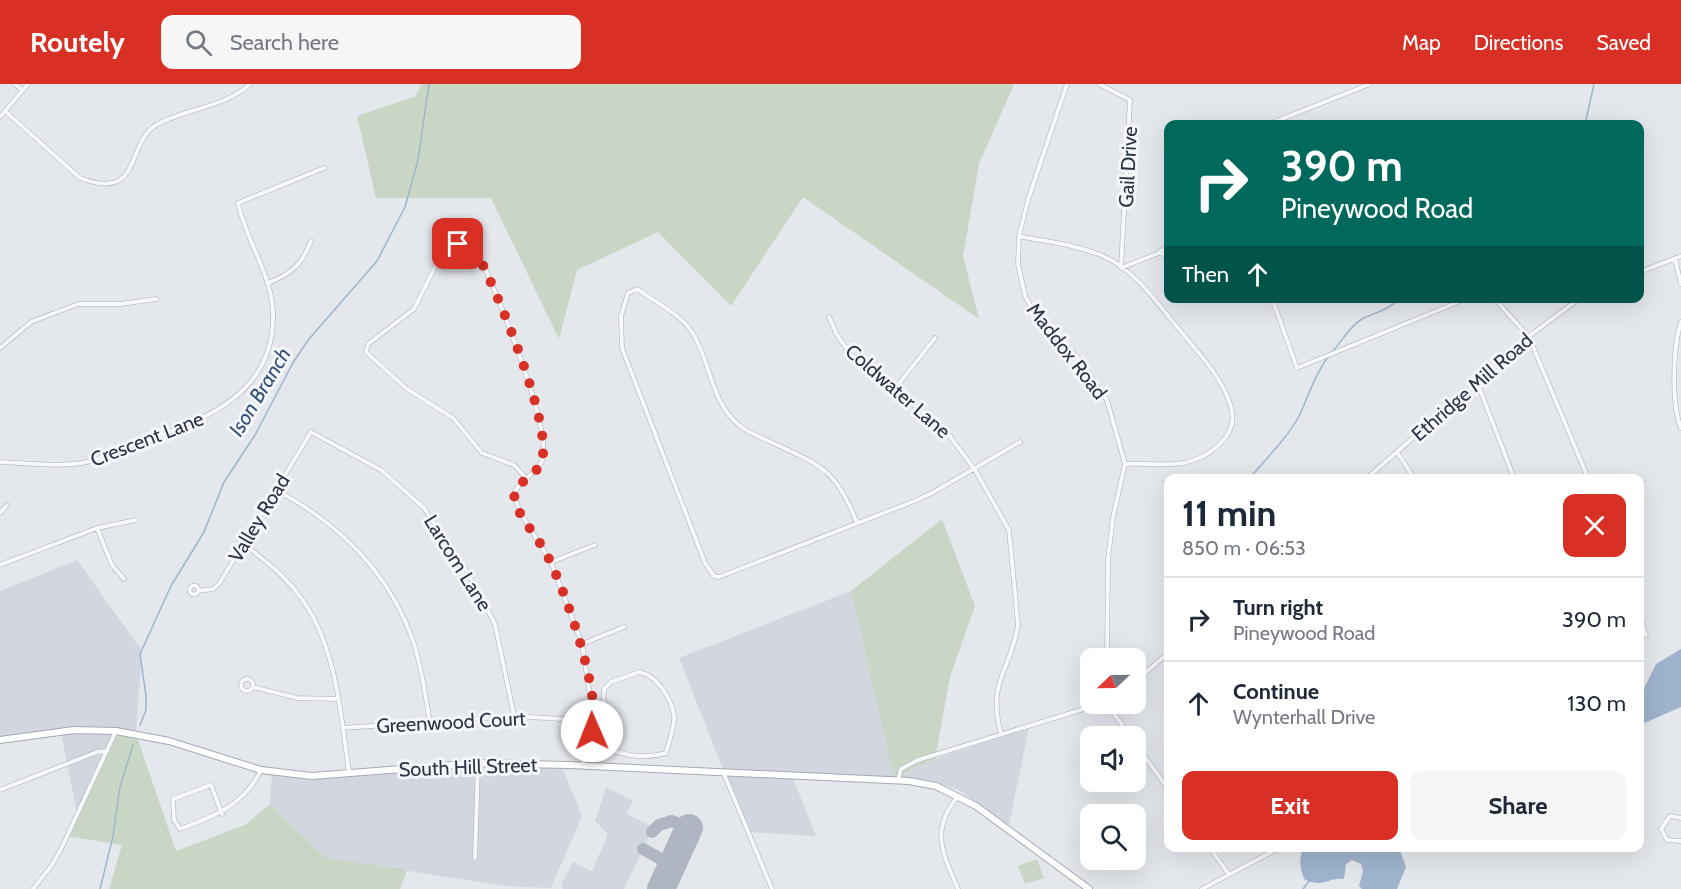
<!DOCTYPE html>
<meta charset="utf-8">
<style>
:root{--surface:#fff;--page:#f6f6f7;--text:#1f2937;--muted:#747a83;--line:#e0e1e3;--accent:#d93025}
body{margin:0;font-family:Cabin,sans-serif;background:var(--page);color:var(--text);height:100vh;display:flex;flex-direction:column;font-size:22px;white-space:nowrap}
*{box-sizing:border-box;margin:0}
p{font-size:20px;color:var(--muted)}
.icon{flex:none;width:33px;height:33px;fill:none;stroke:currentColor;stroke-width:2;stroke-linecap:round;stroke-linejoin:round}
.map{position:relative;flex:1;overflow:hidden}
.details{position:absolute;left:1164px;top:390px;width:480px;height:378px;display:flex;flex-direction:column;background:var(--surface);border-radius:12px;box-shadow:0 6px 24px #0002}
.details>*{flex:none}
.guide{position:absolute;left:1164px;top:36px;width:480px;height:183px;border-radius:12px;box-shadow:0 6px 24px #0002;background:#00695c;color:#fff;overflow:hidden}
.needle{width:39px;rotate:248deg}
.fabs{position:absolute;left:1080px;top:564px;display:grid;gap:12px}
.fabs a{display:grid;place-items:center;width:66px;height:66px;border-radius:12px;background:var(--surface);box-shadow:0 6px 24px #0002;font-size:30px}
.pin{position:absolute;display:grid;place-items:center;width:51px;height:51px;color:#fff;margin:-26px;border-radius:12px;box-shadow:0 3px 9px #0006}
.me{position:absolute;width:66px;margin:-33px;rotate:359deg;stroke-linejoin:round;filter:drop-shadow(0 0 4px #0008)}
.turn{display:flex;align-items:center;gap:21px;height:126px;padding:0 18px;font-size:27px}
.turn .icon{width:78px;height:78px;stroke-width:2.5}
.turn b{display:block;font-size:42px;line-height:51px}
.then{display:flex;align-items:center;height:57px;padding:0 18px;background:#0003;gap:12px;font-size:22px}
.round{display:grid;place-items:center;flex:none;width:63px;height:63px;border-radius:12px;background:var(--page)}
.overview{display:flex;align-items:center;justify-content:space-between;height:102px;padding:0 18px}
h1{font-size:36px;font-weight:700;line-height:45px}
.cta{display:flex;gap:12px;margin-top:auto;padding:12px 18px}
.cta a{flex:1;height:69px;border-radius:12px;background:var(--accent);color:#fff;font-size:24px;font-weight:700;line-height:69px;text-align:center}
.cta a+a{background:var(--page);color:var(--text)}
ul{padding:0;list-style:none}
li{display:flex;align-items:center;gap:18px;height:84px;padding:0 18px;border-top:2px solid var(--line)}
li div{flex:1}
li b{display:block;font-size:22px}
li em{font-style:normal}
header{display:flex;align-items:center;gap:36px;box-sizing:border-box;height:84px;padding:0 30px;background:var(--accent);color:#fff}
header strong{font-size:28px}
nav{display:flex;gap:33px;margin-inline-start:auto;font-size:21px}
.search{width:420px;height:54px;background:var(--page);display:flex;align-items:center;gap:15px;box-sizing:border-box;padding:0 21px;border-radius:12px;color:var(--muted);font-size:22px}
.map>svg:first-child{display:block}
.built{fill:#d2d6de}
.green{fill:#c9d6c5}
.water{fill:#9fb4cc}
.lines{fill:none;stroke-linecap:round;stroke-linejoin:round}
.stream{stroke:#9fb4cc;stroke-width:1.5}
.taxiway{stroke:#b0b6c1;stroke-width:12}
.runway{stroke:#b0b6c1;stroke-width:28}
.minor-casing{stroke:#a9aeb7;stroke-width:5}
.primary-casing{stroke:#a3abb8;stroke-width:8}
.minor{stroke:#f7f8fa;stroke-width:4}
.primary{stroke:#fff;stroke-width:6}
.route{stroke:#d93025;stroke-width:10;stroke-dasharray:0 18}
.labels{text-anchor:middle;stroke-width:6;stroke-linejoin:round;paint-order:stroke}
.street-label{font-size:20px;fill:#2b3445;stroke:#f4f6f9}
.water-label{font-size:21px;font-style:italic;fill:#34527a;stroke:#f4f6f9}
</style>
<header>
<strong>Routely</strong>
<div class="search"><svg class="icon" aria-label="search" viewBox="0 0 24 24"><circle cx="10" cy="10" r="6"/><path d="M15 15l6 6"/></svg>Search here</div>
<nav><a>Map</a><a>Directions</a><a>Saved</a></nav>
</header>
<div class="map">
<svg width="1681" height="805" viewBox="0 0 1681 805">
<rect width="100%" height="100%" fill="#e4e7ec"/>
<path class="built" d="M77 476 142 567 136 650 77 729 61 649 0 657V507Z
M851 507 894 693 923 679 1029 643 1009 741 959 706 924 695 792 692 816 752 748 748 679 574Z
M472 681 562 683 582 732 551 804 505 802 326 774 270 720 272 688 299 693Z
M606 703 633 717 626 730 654 743 624 805H563L561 801 573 778 592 787 608 750 595 737Z"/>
<path class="green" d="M421 0H1014L979 80 963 172 979 235 803 113 731 222 658 148 577 186 559 255 491 114H376L357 32 416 12Z
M942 435 975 522 950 593 935 675 894 694 851 507Z
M119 649 136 650 176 767 245 741 270 720 326 774 407 786 400 805H109L122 761 66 752Z
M1037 775 1044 794 1025 800 1018 782Z"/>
<path class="water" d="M1681 565V623L1640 641V613L1656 580Z
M1304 764H1399L1406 783 1397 805H1362L1359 802 1363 787 1361 780 1352 776 1346 780 1344 795C1327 793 1324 805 1304 795 1300 783 1298 775 1304 764Z"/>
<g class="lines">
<path class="stream" d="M1585 40 1594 0
M1333 267C1343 256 1349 243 1362 235 1376 228 1389 226 1400 214
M1250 394C1266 374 1286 356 1299 332 1309 312 1314 291 1328 273
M140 641 146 626V612L140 570 171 502 204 448 224 398 255 351 294 277 309 255 377 177 405 123 418 76 429 0
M100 805 113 752 120 703 133 661
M1303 805 1309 797"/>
<path class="taxiway" d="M652 748 659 741 672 737 689 744
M643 765 672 781"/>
<path class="runway" d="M661 805 689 744"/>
<defs>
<path id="minor" d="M15 0 22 6
M1067 0 1028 116 1019 152 1018 180 1025 212 1037 233 1078 274 1107 316 1125 380 1113 433 1108 475 1107 574
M1099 0 1130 16 1121 184 1159 169 1168 160
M5 27 80 94C143 118 125 60 156 41 186 24 224 24 250 0
M0 33 28 0
M1269 40 1370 0
M1019 152C1047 158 1078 161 1103 172 1134 185 1158 220 1178 244 1197 267 1223 294 1231 323 1240 352 1208 374 1184 379 1165 382 1144 379 1125 380
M1159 169 1168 171
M1675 175 1681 200
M1640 188 1681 172
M268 199C291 190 302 181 311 157
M1272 214 1297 284 1468 214
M1494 214 1529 253 1588 394
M829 233 837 251 852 272 945 346 975 386 1009 446 1018 541C1010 589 987 596 1001 650
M1681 238C1673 262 1671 320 1681 344
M0 264 31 238 78 220H121L156 215
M1477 298 1514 394
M894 306 935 254
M148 356 157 349H167
M1397 368 1414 394
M0 378C27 379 55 383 82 379 99 376 114 368 129 362 196 339 276 315 273 228 271 189 246 156 238 119L324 84
M1367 394 1532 250 1580 214
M527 395 514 381 482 369 453 334 407 305 366 268 368 260 414 225 440 173 453 161 469 162 479 171C496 208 549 336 543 373 539 391 517 395 514 412L520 428 551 478 582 560 594 637 583 681
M276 406C338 439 389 488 413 557 422 583 425 611 430 638
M0 429 7 421
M857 439C836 385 822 382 771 358 760 353 748 349 739 341 709 317 711 273 689 244 676 228 654 217 637 205L628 209 621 232 622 264 705 479 714 492 719 493 917 416 932 409 1020 358
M97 444 112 481 124 495
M244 460C264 476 283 490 298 510 336 557 341 631 349 689
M551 478 595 461
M0 481 97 444 136 436
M189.5 506a4.5 4.5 0 1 1 9 0a4.5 4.5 0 1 1-9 0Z
M198 507 213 505 219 500 311 348 381 386 424 424 466 486 495 540 514 632
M1640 533 1646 551 1640 554
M582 560 624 543
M639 588C657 591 671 614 674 631 676 641 668 659 666 669 646 675 614 673 601 657 608 638 602 625 604 605L611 598Z
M241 601a6 6 0 1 1 12 0a6 6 0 1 1-12 0Z
M1136 597 1168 569
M253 603 297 614 337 615
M1107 620 1130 652
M343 644 514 632 594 637
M1136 660 1168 705
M724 690 772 805
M898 696 901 685 918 676 1100 620
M0 706 97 668 107 667
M222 730 211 701 173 715 174 736 180 745C215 732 244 721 261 686
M1681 734 1670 732 1661 745 1667 756 1681 757
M1210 764 1228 789
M475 774 478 679
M33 805 52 781 62 763 116 647
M958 805C942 767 930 747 958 712
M1202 805 1279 764"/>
<path id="primary" d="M0 656 74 646 116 647 169 657 261 686 312 692 478 679 570 681 909 697 936 702 976 722 1089 805"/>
</defs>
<use href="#minor" class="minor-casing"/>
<use href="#primary" class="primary-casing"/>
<use href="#minor" class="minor"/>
<use href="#primary" class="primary"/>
</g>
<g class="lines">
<path class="route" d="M458 160 469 162 478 171C497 208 552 339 542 376 538 390 523 395 515 406L514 416C521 436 537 452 547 471 565 506 602 610 592 647"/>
</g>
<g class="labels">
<g class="street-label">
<text transform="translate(1128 83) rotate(-87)" y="7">Gail Drive</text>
<text transform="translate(1067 267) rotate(52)" y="7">Maddox Road</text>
<text transform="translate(1472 303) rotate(-41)" y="7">Ethridge Mill Road</text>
<text transform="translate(898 307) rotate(41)" y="7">Coldwater Lane</text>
<text transform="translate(147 355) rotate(-21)" y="7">Crescent Lane</text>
<text transform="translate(259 434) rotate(-59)" y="7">Valley Road</text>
<text transform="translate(458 479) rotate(58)" y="7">Larcom Lane</text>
<text transform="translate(451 638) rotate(-3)" y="7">Greenwood Court</text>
<text transform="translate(468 683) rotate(-2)" y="7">South Hill Street</text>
</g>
<g class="water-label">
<text transform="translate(260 308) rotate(-59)" y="7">Ison Branch</text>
</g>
</g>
</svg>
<div class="fabs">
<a><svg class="needle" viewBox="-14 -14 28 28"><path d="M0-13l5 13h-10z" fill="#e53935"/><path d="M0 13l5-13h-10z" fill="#747a83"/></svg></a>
<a><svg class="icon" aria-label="sound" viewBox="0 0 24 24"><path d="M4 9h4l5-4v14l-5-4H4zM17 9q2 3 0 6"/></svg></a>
<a><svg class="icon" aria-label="search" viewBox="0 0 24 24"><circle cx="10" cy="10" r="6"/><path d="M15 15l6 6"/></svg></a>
</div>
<div class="pin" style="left:458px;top:160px;background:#d93025"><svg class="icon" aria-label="arrive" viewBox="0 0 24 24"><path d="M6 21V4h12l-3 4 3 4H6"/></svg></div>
<svg class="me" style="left:592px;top:647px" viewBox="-20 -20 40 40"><circle r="19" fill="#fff"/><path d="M0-13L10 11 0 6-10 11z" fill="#d93025"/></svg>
<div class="guide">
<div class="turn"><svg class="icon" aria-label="right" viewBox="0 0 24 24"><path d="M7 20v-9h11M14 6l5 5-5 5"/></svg><div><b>390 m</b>Pineywood Road</div></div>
<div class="then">Then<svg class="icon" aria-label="ahead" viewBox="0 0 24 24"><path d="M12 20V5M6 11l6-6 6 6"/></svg></div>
</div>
<section class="details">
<div class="overview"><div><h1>11 min</h1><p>850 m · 06:53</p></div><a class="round" style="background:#d93025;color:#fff"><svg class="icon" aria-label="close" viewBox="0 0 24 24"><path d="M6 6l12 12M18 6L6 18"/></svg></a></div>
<ul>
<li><svg class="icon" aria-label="right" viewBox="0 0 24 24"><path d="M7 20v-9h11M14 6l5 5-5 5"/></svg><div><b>Turn right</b><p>Pineywood Road</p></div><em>390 m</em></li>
<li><svg class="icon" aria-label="ahead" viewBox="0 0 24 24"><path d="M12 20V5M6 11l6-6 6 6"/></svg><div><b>Continue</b><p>Wynterhall Drive</p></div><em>130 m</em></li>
</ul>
<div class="cta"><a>Exit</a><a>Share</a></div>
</section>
</div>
